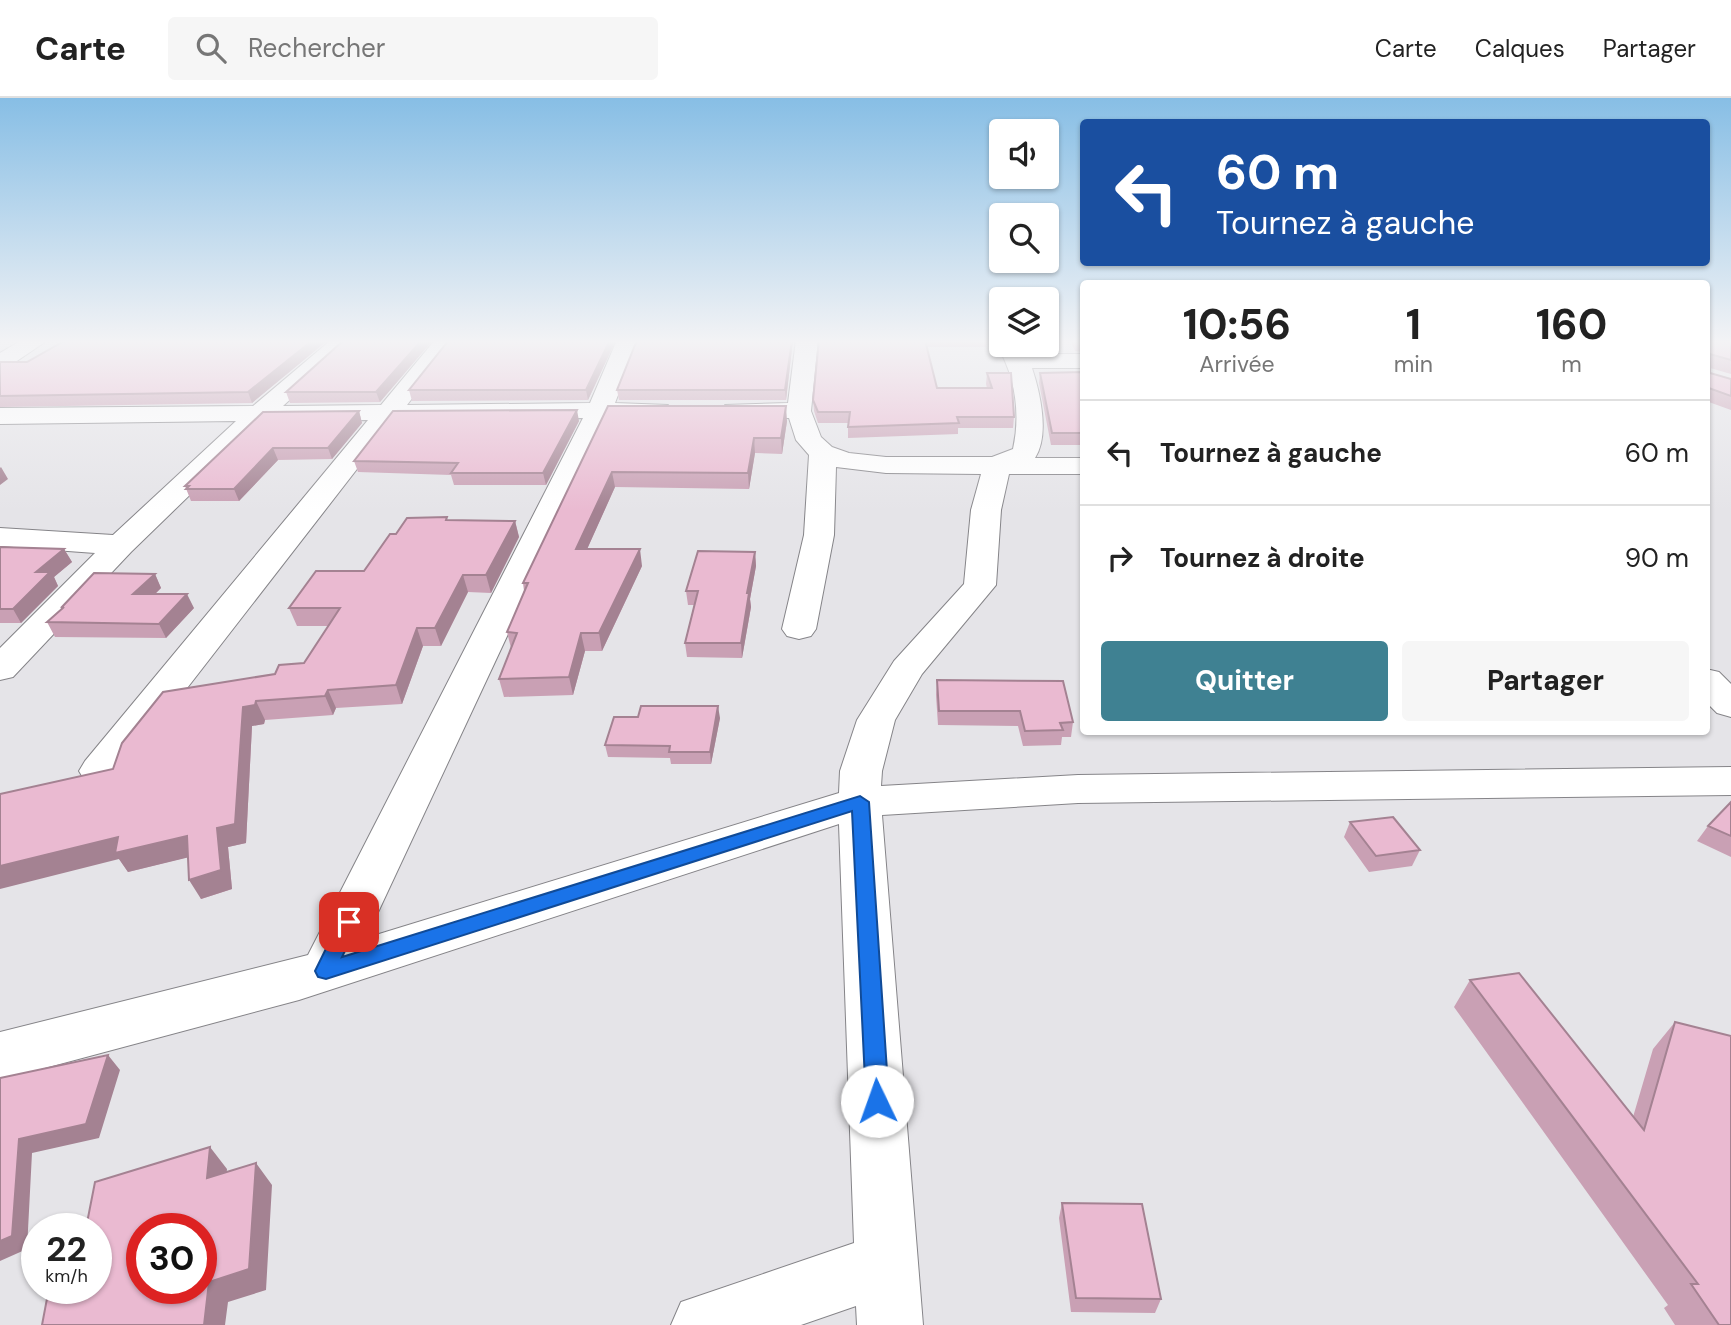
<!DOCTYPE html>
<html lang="fr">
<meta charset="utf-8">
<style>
:root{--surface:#fff;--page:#f6f6f6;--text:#222;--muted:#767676;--line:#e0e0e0;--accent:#3f8192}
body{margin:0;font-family:"DM Sans",sans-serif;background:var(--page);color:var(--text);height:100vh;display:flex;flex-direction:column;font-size:26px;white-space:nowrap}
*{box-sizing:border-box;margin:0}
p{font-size:23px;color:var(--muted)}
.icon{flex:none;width:38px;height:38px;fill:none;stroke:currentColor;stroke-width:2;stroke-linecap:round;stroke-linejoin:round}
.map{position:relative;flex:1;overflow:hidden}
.panel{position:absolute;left:1080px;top:182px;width:630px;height:455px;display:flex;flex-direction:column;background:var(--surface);border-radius:7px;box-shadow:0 2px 5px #0004}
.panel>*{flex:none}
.top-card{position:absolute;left:1080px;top:21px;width:630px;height:147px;border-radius:7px;box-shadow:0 2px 5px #0004;background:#1a4fa0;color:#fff;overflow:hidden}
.fabs{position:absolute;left:989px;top:21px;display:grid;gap:14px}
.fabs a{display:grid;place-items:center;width:70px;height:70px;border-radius:7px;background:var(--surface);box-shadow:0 2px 5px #0004;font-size:35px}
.speed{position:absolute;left:21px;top:1115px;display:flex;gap:14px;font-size:35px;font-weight:700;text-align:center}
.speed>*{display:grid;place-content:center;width:91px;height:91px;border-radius:50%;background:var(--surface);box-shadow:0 2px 5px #0004;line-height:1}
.speed small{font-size:18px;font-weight:400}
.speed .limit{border:10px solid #d22;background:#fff;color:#111}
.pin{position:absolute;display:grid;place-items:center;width:60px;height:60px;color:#fff;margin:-30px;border-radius:14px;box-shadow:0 4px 10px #0006}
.me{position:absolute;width:77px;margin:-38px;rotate:357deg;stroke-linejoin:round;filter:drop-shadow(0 0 5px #0008)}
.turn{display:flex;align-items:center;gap:24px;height:147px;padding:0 21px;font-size:32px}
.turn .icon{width:91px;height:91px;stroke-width:2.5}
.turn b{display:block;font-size:49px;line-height:60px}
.eta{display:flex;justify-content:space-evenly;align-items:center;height:119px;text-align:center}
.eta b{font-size:42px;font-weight:700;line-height:49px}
.cta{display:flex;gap:14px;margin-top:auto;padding:14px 21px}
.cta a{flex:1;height:80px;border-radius:7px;background:var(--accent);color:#fff;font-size:28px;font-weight:700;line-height:80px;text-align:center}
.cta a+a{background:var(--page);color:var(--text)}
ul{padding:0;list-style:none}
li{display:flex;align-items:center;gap:21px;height:105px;padding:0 21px;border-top:2px solid var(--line)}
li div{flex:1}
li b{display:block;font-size:26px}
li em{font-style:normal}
header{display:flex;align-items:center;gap:42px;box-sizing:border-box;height:98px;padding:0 35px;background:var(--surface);border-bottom:2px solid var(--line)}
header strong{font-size:33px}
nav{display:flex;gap:38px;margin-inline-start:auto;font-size:24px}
.search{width:490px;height:63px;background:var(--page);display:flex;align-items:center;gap:18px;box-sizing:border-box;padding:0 24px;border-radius:7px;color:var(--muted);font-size:26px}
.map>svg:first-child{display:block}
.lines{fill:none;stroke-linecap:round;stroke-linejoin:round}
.minor-casing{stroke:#858488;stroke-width:2}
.tertiary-casing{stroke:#858488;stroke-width:2}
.minor{fill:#fff;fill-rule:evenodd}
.tertiary{fill:#fff;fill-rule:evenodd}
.wall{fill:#c9a0b4}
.shaded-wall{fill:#a48292}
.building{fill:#eabad1;stroke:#a48292;stroke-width:2;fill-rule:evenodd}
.route{fill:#1a73e8;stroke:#114b97;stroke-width:2}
</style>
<header>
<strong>Carte</strong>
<div class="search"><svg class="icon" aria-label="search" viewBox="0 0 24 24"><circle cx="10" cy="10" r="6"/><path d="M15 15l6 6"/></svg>Rechercher</div>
<nav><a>Carte</a><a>Calques</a><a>Partager</a></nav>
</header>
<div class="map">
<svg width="1731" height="1227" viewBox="0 0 1731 1227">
<rect width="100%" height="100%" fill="#e5e4e8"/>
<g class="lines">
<defs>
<path id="minor" d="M22 242H48L8 269 0 271V255Z
M331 242H355L283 308 381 307 435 242H457L407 307 590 305 617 242H639L615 305 668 307 671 312 668 317 609 320 366 840 839 695 840 673 857 622 894 563 964 486 971 412 981 376 886 375 836 369 834 437 816 531 811 538 799 541 787 538 782 531 804 437 809 357 796 342 789 320 734 319 725 317 722 312 725 307 788 305 796 242H818L811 313 821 339 832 349 849 355 886 359H992L1013 351C1021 315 1015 278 997 247L1000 242 1001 247H1019L1025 256H1083V270H1032C1040 294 1050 337 1035 360H1083V376H1009L1001 412 996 487 922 576 895 622 882 673 881 688 1078 677 1731 669V697L1078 705 882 717 923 1227H857L856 1208 801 1227H671L681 1204 854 1145 839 726 299 902 0 982V934L308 857 583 320 395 322 115 683 100 687 85 683 79 673 85 663 368 322 266 323 131 454 13 579 0 582V550L95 455 0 448V430L113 437 236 323 0 326V310L253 308Z"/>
<path id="tertiary" d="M1706 571 1719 574 1731 586V619L1717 615 1706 604Z"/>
</defs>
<use href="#minor" class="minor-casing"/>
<use href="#tertiary" class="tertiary-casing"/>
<use href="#minor" class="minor"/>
<use href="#tertiary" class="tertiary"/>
</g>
<path class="wall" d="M66 242H328L252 305 0 309V264H27Z
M344 242H433L380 304 290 305 286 294Z
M449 242H616L588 302 412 303 409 292Z
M637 242H793L786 302H619L617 292Z
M819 242H986V249H927L937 290H987L986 286 987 275 1014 319 1013 330H958V336L848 340V325H818L814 313 813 302Z
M1070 242H1083V254L1075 253Z
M1706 242H1731V276L1710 270V275L1731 281V312L1706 303Z
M1083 274V347H1051L1039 285 1040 275Z
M608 308 787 323 782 356 755 355 749 391 615 389 587 451 642 468 602 553H585L573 597 504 599 499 581 511 550 507 534 524 493 523 485Z
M359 313 362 325 332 361 278 362 239 403H191L185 388Z
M579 323 546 387H454L451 377 358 374 354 363Z
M448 422 515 423 519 439 491 495 468 494 441 548H423L402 606 336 610 333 617 265 622 264 626 252 628 246 745 228 749 232 791 201 801 188 759 128 774 119 761 113 671 275 576 304 565 328 528H297L289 510 364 473 396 436Z
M0 449 64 451 72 464 54 479 58 488 21 525H0Z
M755 454 756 468 750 501 751 509 742 560 687 559 685 545 694 507H688L686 493Z
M155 476 161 490 155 496 194 510 166 540 55 539 47 524 62 511 61 510Z
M937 582 1073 624 1071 639H1062L1061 647 1023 648 1018 628 938 627 936 597Z
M720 620 711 666H671L670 660 608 659 605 647Z
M1731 704V759L1697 743 1708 728Z
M1350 724 1420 752 1412 768 1369 774 1344 739Z
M1470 882 1633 1019 1653 951 1675 924 1731 1227H1675L1664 1210 1668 1207 1454 909Z
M1062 1105 1161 1201 1155 1215 1071 1214 1059 1120Z"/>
<path class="shaded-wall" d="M313 242H328L252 305 248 294Z
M422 242H433L380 304 376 294Z
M610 242H616L588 302 586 292Z
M792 242H793L786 302 785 292Z
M786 308 787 323 782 356 781 340Z
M577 312 579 323 546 387 543 375Z
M359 313 362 325 332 361 328 350Z
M754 340 755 355 749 391 748 375Z
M273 350 278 362 239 403 234 391Z
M1 369 8 381 0 387V370Z
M612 374 615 389 580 467 576 451Z
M515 423 519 439 491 495 486 477Z
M64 451 72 464 54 479 58 488 21 525 13 511 36 474Z
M640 451 642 468 602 553 599 535Z
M755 454 756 468 750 501 751 509 742 560 741 545 747 495Z
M155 476 161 490 141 510 133 496Z
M463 477 468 494 441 548 435 530Z
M187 496 194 510 166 540 159 526Z
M417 530 423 548 402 606 396 587Z
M581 535 585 553 573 597 569 579Z
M328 592 336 610 333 617 325 598Z
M256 603 265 622 264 626 252 628 246 745 228 749 232 791 201 801 189 782 217 730 243 609Z
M718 608 720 620 711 666 710 654Z
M187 738 198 757 128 774 119 761 0 791V768L118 739Z
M108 957 120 972 99 1040 32 1055 27 1151 0 1163V1143L19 1041Z
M210 1049 227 1071 224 1102 207 1080Z
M256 1065 272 1087 266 1192 228 1204 225 1227H204L209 1184Z"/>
<path class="building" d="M66 242H313L248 294 0 298V264H27Z
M344 242H422L376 294H286Z
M449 242H610L586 292H409Z
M637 242H792L785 292H617Z
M819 242H925L937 290H992L987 275H1011L1014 319H957L959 325 848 329 850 314H818L813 302Z
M1706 242H1731V262L1710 256V275L1731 281V298L1706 289Z
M1083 274V335H1052L1040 275Z
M608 308H786L781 340H754L748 375 612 374 576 451H640L599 535H581L569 579 499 581 517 535 507 534 528 485H523Z
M577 312 543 375H451L458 365 354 363 393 313Z
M359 313 328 350H273L234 391H186L189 388H185L263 314Z
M447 419 446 422 515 423 486 477H463L435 530H417L396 587 328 592 325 598 256 603 255 607 243 609 235 726 217 730 221 772 189 782 187 738 115 755 118 739 0 768V696L113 671 122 645 163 594 275 576 279 567 304 565 340 510H289L316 473H364L390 436H396L407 420Z
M0 449 64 451 36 474H50L13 511H0Z
M698 453 755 454 747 495H749L741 545H685L698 493H686Z
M94 475 155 476 133 496H187L159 526 47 524 64 509 61 510Z
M937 582 1063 583 1073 624 1060 625 1063 632 1025 633 1020 613H939Z
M641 608H718L710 654H669L670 648 605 647 614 619H638Z
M1731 704V738L1708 728Z
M1393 719 1420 752 1376 758 1350 724Z
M1519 875 1644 1032 1675 924 1731 938V1227H1719L1691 1186H1698L1470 882Z
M108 957 86 1026 19 1041 12 1138 0 1143V980Z
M210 1049 207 1080 256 1065 249 1171 209 1184 204 1227H42L49 1190H96V1130H86L95 1084ZM142 1130H201V1190H142Z
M1062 1105 1142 1106 1161 1201 1076 1200Z"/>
<linearGradient id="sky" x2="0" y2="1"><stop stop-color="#87bee5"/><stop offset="0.59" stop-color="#f3f3f5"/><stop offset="1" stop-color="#f3f3f5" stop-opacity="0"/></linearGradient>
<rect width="1731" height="413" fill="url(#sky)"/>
<path class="route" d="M860 698 869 704 889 1003 885 1011 877 1014 869 1011 866 1003 852 713 326 881 318 879 315 873 342 818 349 816 356 818 359 824 342 859Z"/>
</svg>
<div class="fabs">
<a><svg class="icon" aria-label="sound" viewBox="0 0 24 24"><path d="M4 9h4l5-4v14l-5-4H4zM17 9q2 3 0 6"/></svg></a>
<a><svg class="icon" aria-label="search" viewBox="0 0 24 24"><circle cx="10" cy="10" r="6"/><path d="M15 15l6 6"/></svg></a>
<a><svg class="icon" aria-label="layers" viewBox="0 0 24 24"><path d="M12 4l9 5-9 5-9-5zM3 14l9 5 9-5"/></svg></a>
</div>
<div class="speed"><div>22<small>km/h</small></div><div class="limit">30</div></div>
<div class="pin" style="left:349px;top:824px;background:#d93025"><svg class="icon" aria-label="arrive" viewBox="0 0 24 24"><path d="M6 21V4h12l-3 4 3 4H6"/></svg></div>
<svg class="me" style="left:877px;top:1003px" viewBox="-20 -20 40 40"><circle r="19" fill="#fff"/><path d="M0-13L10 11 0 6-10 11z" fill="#1a73e8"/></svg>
<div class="top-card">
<div class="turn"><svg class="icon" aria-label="left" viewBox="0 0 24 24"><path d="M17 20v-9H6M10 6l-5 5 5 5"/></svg><div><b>60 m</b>Tournez à gauche</div></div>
</div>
<section class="panel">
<div class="eta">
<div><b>10:56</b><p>Arrivée</p></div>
<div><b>1</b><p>min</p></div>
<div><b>160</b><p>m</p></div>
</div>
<ul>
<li><svg class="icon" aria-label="left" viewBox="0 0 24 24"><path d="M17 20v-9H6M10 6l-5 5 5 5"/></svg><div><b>Tournez à gauche</b></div><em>60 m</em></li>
<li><svg class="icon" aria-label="right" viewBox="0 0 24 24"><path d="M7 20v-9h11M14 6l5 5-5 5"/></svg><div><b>Tournez à droite</b></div><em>90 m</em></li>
</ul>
<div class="cta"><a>Quitter</a><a>Partager</a></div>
</section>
</div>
